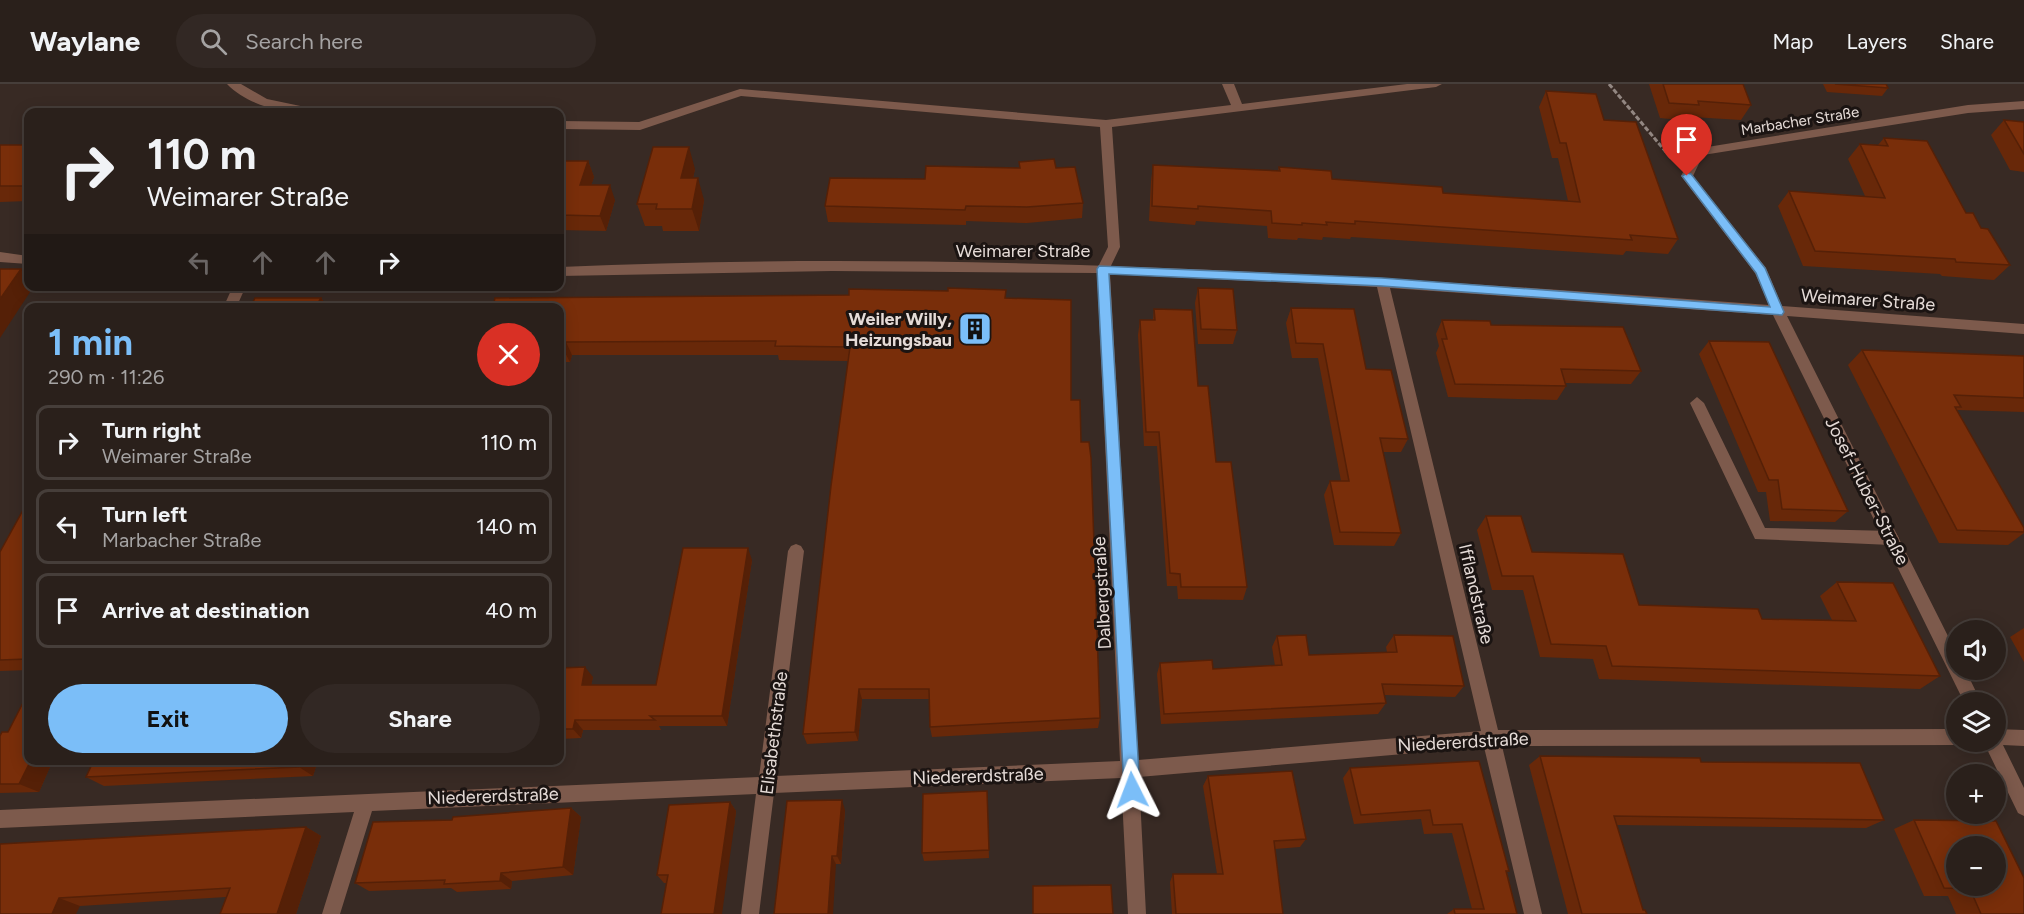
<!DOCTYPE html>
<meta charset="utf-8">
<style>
:root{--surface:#2a201b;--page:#322824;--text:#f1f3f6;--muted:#a5a3a3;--line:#463e3a;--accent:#7bbef8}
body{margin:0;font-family:Figtree,sans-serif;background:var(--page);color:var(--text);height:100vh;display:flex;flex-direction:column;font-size:22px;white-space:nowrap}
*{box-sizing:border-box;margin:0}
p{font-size:20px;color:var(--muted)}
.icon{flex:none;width:33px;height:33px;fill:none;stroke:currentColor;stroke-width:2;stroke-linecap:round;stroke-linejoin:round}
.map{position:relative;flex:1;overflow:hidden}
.side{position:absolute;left:24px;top:219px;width:540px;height:462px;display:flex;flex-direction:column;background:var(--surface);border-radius:12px;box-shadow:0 3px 15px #0003,0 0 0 2px var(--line)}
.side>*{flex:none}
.banner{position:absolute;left:24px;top:24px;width:540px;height:183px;border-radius:12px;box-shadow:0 3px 15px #0003,0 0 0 2px var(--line);background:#2a201b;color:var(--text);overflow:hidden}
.tools{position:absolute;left:1946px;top:536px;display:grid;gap:12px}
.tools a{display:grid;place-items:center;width:60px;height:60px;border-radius:50%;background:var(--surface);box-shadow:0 3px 15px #0003,0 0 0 2px var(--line);font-size:30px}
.pin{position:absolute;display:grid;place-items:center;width:51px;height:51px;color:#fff;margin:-62px -26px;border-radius:50% 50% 50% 0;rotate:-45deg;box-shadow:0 0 6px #0007}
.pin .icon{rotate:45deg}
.me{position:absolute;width:66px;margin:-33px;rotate:357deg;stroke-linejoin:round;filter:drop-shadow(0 0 4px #0008)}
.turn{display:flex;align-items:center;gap:21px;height:126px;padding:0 24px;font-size:27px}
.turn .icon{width:78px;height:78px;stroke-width:2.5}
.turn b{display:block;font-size:42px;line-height:51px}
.lanes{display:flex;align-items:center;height:57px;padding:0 24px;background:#0003;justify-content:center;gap:30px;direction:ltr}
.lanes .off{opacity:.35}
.round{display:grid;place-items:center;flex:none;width:63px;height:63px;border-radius:32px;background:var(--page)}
.head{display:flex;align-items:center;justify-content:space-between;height:102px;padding:0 24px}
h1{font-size:36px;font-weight:700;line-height:45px;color:var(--accent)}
.action{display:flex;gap:12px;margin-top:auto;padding:12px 24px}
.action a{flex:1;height:69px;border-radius:36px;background:var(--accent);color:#111;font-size:24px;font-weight:700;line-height:69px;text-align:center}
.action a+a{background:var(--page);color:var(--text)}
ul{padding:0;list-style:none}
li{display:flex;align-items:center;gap:18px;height:75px;margin:0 12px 9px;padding:0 12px;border:3px solid var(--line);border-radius:12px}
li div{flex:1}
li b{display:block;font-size:22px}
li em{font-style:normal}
header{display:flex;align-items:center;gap:36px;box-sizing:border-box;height:84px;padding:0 30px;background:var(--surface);border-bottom:2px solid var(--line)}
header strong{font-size:28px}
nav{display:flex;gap:33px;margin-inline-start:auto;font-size:21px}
.search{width:420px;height:54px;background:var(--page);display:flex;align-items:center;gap:15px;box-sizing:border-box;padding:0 21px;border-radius:33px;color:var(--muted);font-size:22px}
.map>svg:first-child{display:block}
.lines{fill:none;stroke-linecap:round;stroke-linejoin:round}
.path{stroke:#938782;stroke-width:3;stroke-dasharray:5 2;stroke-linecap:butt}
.lane{fill:#7d5a4c;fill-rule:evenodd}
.street{fill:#7d5a4c;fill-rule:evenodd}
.wall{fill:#682809}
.shaded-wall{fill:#552007}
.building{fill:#792e0a;stroke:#552007;stroke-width:1.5;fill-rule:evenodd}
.route{fill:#7bbef8;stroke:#507ca1;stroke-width:1.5}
.labels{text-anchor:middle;stroke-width:6;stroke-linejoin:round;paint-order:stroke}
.far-street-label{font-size:15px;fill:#e5dbd7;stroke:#1b1412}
.street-label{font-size:18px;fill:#e5dbd7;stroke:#1b1412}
.poi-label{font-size:18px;font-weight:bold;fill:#e5dbd7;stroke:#1b1412;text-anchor:end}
</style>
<header>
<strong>Waylane</strong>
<div class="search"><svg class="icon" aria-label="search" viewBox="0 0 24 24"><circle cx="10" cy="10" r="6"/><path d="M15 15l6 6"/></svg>Search here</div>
<nav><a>Map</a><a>Layers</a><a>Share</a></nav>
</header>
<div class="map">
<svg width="2024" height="830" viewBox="0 0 2024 830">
<rect width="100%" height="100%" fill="#382a24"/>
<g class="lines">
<path class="path" d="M1609 0 1671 74"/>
<path class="lane" d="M227 0H241L267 15 310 24 316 28C287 31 248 22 227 0Z
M1222 0H1234L1242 20 1407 0H1442L1436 3 1112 43 1120 163 1108 188 1103 190 1097 185 1108 163 1100 43 741 12 640 46 560 45V37L639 38 740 5 1106 36 1231 21Z
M1697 313 1704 319 1765 444 1891 447 1896 449 1899 454 1896 459 1891 461 1755 455 1690 319Z"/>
<path class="street" d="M2024 17V25L1968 29 1703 71 1693 92 1766 184 1782 222 2024 240V250L1787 232 1956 568V585H1965L1981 618H1964L1773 231 1390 204 1498 646 1956 645V657H1963L1956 661 1502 662 1542 830H1524L1484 663 1139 693 1146 830H1128L1121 694 774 709 759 830H741L756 710 372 727 340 830H322L354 728 0 744V726L759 693 788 467 791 462 796 460 801 462 804 467 776 692 1120 677 1097 189 832 187 560 192V183C963 165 1366 191 1769 221L1755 189 1681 92 1695 65 1968 21ZM1110 190 1377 203 1481 647 1138 676Z
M0 168 28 172V180L0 178Z
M233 202H246L236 224H223Z
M1995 645 2024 646V662L2003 661 2024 704V732L2018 729 1983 657H1995Z"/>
</g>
<path class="wall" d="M1649 0H1743L1751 21 1741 36 1692 33 1690 37 1660 34Z
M1823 0H1886L1888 4 1882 12 1827 8Z
M1546 7 1604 36 1678 155 1668 170 1626 167 1623 171 1351 153 1350 155 1323 153 1322 156 1298 154 1297 156 1268 154 1267 142 1196 137 1195 141 1149 137 1151 97 1153 81 1278 87 1279 83 1332 95 1443 109 1568 117 1558 74H1552L1539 23Z
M2004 36 2024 38V88L2010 86 1991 51Z
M1884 54 1966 129 1981 144 2010 181 1994 196 1942 192 1940 190 1803 182 1778 122 1789 107 1865 112 1848 75 1860 60 1878 61Z
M0 61H28V117L0 118Z
M560 77H588L594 93 591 101 615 116 606 147 560 146Z
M1019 78 1056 84 1083 119 1082 134 1027 139 966 137V141L828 138 825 122 925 95 1019 84Z
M695 85 693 94 704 116 699 147H663L662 142H645L637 120Z
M1198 204 1237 246 1233 260H1198L1195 219Z
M1006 206V214L1071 316 1081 358 1100 634 1098 644 932 653 930 643 929 615H862L858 657 807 660 803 650 848 277 779 276 778 271H572L570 278H560V224H250L321 214 325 219 494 218 849 211 948 207Z
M1291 224 1366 285 1408 355 1401 368H1383L1401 449 1394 462 1334 461 1324 411 1330 397H1341L1318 274H1292L1286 239Z
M1154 225 1198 302 1247 503 1243 516 1178 515 1177 502H1167L1157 362H1144L1138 251 1140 236H1153Z
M1442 236 1491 241 1641 287 1631 300 1565 299 1566 302 1557 316 1448 313 1436 269 1439 262 1436 250Z
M1709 257 1848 427 1835 438 1770 437 1766 408H1758L1699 270Z
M1862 266 2024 272V328L1958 326 1957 327 2024 444V449L2008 461 1939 459 1848 281Z
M28 417V586L0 587V468Z
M1486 432 1532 468 1639 521 1762 535 1832 536 1820 512 1837 498 1940 592 1920 605 1599 595 1593 575 1540 573 1523 506H1492L1477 446Z
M752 476 727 642H659L661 646H583L581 654 560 655V584L593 593 591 601H656Z
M2024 544V578L2010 553Z
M1394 551 1464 602 1455 613 1384 611 1386 619 1378 630 1161 640 1157 590 1160 579 1213 585 1275 582 1272 563 1277 552 1309 571 1387 568 1386 563Z
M8 648 28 676H53L39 708 0 709V652Z
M1540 672 1701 678 1884 736 1866 744 1617 741 1643 826 1647 830H1568L1529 681Z
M318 676 313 692 104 702 86 693Z
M1479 677 1509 787 1507 788 1517 830H1447L1454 825H1472L1452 749 1424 750 1421 735 1354 740 1343 694 1350 684Z
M1208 692 1306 755 1300 763 1275 765 1283 830H1172L1170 798 1173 790H1217L1203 702Z
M987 707 989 774 924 777 922 769Z
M730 718 736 727 734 743 666 799H664L657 791Z
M571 724 581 733 573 791 512 797 511 805 457 808 451 804 369 807 355 799 452 736Z
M845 726 841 780H836L774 830Z
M1914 736 2024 830H1956L1948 812H1924L1894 745Z
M306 743 321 752 296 830H220L226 813 80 822 0 830Z"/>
<path class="shaded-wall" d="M689 63 695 85 688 116 681 94Z
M588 77 594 93 586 116 580 101Z
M698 94 704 116 699 147 692 125Z
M610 101 615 116 606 147 600 132Z
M21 185 28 193V202H34L0 254V215Z
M321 214 328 224 318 219Z
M566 258 572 271 570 278 563 265Z
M748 464 752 476 727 642 722 632Z
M585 583 593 593 589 611 582 601Z
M859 605 862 615 858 657 855 648Z
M575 636 583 646 581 654 573 645Z
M31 676H53L39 708 19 700Z
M301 676H318L313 692 299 683Z
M842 716 845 726 841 780 837 772Z
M730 718 736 727 734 743 722 830H714Z
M571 724 581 733 573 791 563 783Z
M306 743 321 752 296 830H277Z
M832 772 836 780 833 830H828Z
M501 789 512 797 511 805 500 797Z
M59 814 80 822 76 830H52Z"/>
<path class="building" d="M1663 0H1743L1751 21 1698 17 1699 21 1669 19Z
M1835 0H1886L1888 4Z
M1546 7 1596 10 1604 36 1636 38 1678 155 1630 151 1632 156 1355 137V140L1326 138 1327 141 1302 139V141L1272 139 1271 127 1198 122V125L1152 122 1153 81 1280 87 1279 83 1331 87 1332 95 1442 103 1443 109 1580 118 1566 59H1560Z
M2004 36 2024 38V70Z
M1884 54 1927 57 1966 129H1973L1981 144 1988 145 2010 181 1956 178 1955 175 1815 167 1789 107 1885 114 1860 60 1888 62Z
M0 61H28V102H0Z
M653 63H689L681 94H698L692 125H656L657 120H637Z
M1054 75 1056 84 1075 83 1083 119 1027 123 966 122 965 126 825 122 830 94 925 95 926 82 1020 84 1019 78Z
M560 77H588L580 101H610L600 132 560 131Z
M0 185H21L0 215Z
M948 204 1006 206 1005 214 1071 216V316H1080L1081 358H1089L1091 374 1100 634 930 643 929 605H859L855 648 803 650 831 402 850 263 775 262 776 257 566 258 563 265H560V224H250L255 214H321L318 219 494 218 495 214 849 211V205L948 207Z
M1198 204 1233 205 1237 246 1201 245Z
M1291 224 1354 225 1366 285 1391 286 1408 355 1380 354 1401 449 1340 448 1330 397H1349L1323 260 1296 259Z
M1154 225 1192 226 1198 302H1208L1216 378H1231L1247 503H1181L1180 490 1170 489 1159 348H1146L1140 236H1155Z
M1442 236 1490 237 1491 241 1623 243 1641 287 1561 285 1566 302 1455 300 1442 255H1447Z
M1709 257 1769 258 1848 427 1782 425 1778 396H1769Z
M1862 266 2024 272V314L1954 311 1961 323H1955L2024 444V448L1957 446Z
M28 417V575L0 576V468Z
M1486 432H1521L1532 468 1623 470 1639 521 1758 525 1762 535 1856 537 1837 498 1893 499 1940 592 1612 582 1606 562 1551 560 1533 492H1502Z
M683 464H748L722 632H650L655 636H575L573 645H560V584L585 583 582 601H656Z
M1306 551 1309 571 1397 568 1394 551 1453 552 1464 602 1382 600 1386 619 1164 630 1160 579 1212 576 1213 585 1282 581 1277 552Z
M28 609V676H31L19 700H0V652L2 648H8Z
M1540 672 1700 674 1701 678 1860 679 1884 736 1614 732 1643 826H1645L1647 830H1582Z
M94 676H301L299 683 86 693Z
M1479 677 1509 787H1506L1517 830H1455L1454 825H1484L1462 740 1433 741 1430 726 1361 731 1350 684Z
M1292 687 1306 755 1274 757 1283 830H1176L1173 790H1223L1208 692Z
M987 707 989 766 922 769 923 710Z
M842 716 837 772H832L828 830H774L787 717Z
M730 718 714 830H661L668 791H657L669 721Z
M571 724 563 783 501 789 500 797 444 800 445 796 355 799 373 738 452 736 453 733Z
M1914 736 1996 737 2024 794V830H1981L1970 805 1944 804ZM1956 762H1995V801H1956Z
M306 743 277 830H220L230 804 59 814 52 830H0V760Z
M1111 801 1113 830H1033V802Z"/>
<path class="route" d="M1687 89 1691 90 1765 184 1784 228 1782 231 1382 202 1109 190 1140 706 1138 712 1132 714 1126 712 1124 706 1097 185 1099 182 1382 194 1770 223 1756 189 1682 92Z"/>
<defs>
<symbol id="building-square" viewBox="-11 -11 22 22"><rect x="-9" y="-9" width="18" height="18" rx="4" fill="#7bbef8" stroke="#1b1412"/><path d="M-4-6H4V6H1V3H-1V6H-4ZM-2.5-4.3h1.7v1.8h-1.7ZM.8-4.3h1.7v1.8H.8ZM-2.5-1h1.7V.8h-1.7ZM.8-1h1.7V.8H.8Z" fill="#111"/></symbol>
</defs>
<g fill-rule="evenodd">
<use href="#building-square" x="956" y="226" width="38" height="38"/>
</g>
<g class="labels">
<g class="far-street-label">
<text transform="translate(1800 37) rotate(-9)" y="5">Marbacher Straße</text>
</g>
<g class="street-label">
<text x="1023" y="173">Weimarer Straße</text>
<text transform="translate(1868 216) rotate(4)" y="6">Weimarer Straße</text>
<text transform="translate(1867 407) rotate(63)" y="6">Josef-Huber-Straße</text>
<text transform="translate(1102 509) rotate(-93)" y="6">Dalbergstraße</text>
<text transform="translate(1476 510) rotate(77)" y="6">Ifflandstraße</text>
<text transform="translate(774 649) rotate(-83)" y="6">Elisabethstraße</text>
<text transform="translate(1463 658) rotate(-3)" y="6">Niedererdstraße</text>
<text transform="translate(978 692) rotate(-2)" y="6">Niedererdstraße</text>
<text transform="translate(493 712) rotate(-2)" y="6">Niedererdstraße</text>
</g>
<g class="poi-label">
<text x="952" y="241">Weiler Willy,<tspan x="952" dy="21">Heizungsbau</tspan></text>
</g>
</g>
</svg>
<div class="tools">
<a><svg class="icon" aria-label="sound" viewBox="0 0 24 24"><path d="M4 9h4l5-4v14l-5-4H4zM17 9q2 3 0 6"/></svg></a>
<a><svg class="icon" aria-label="layers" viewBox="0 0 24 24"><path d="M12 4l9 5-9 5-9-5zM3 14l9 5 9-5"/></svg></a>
<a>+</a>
<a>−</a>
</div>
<div class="pin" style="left:1687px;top:92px;background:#d93025"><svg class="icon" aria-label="arrive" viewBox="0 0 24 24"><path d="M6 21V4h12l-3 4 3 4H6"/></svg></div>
<svg class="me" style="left:1132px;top:706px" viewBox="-20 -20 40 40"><path d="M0-17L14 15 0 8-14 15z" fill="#7bbef8" stroke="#fff" stroke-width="4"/></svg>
<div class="banner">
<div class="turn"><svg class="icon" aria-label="right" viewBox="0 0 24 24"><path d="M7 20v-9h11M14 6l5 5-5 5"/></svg><div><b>110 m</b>Weimarer Straße</div></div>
<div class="lanes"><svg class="icon off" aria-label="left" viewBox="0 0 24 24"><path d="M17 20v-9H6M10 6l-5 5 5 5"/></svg><svg class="icon off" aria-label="ahead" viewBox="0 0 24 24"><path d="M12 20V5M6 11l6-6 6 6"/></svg><svg class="icon off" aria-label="ahead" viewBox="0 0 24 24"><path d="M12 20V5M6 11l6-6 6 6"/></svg><svg class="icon" aria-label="right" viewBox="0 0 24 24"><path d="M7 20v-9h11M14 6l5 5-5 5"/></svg></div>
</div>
<section class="side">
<div class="head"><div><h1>1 min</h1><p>290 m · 11:26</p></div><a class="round" style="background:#d93025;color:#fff"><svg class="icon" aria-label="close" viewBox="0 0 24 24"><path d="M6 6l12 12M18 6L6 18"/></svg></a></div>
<ul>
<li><svg class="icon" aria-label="right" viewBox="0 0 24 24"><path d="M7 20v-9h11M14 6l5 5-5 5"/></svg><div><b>Turn right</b><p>Weimarer Straße</p></div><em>110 m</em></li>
<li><svg class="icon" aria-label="left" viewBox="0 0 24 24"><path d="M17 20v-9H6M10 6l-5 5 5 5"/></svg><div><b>Turn left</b><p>Marbacher Straße</p></div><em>140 m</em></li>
<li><svg class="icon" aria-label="arrive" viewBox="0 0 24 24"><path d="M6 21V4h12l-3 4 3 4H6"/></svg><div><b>Arrive at destination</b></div><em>40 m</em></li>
</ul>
<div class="action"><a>Exit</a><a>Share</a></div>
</section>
</div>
